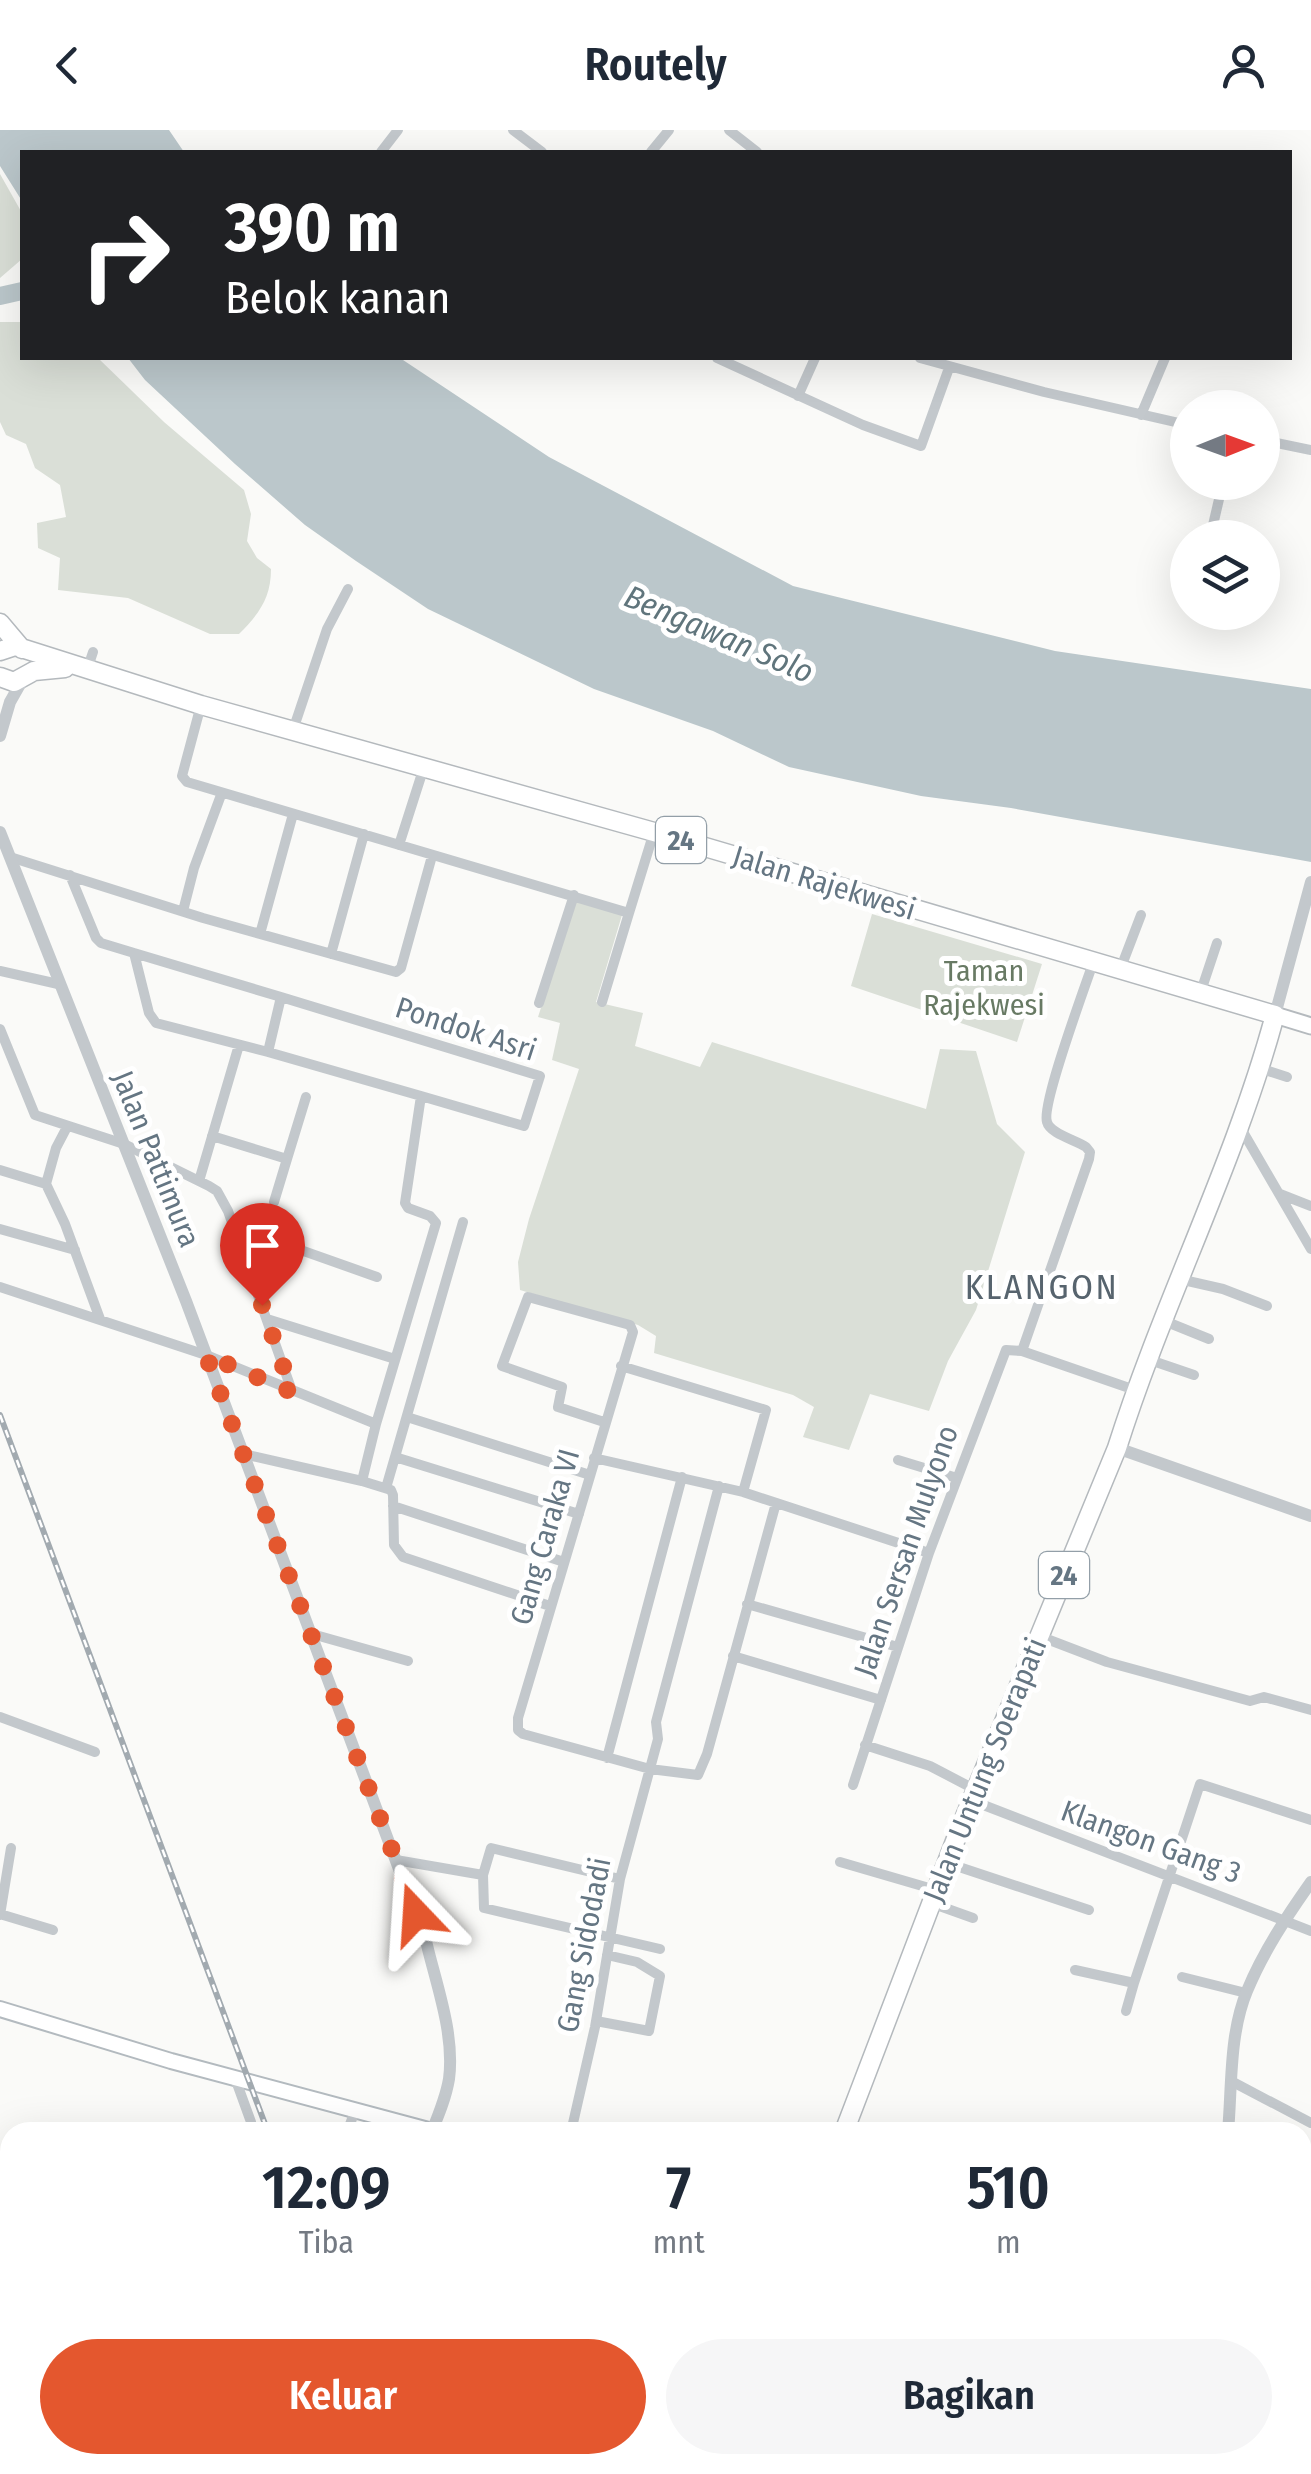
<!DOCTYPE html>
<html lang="id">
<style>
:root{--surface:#fff;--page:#f6f6f7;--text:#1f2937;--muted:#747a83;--accent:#e4572e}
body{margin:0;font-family:"Fira Sans Condensed",sans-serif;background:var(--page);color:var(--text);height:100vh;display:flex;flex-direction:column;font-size:38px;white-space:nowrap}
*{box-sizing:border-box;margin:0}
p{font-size:32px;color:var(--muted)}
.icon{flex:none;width:55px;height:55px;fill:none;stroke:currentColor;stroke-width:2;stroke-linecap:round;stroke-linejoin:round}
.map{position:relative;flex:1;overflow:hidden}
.side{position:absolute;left:0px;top:1992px;width:1312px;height:352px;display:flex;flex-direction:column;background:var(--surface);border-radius:30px 30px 0 0;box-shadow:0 10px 40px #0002}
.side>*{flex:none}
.hud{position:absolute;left:20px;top:20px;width:1272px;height:210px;border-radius:0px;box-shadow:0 10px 40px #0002;background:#202124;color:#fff;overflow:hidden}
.needle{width:65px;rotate:89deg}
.buttons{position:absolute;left:1170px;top:260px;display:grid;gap:20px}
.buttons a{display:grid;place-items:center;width:110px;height:110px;border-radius:50%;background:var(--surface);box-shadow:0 10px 40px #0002;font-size:50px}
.pin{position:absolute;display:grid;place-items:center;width:85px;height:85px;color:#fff;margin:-102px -42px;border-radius:50% 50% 50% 0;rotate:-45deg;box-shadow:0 0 10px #0007}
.pin .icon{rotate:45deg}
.me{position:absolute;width:110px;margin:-55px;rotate:340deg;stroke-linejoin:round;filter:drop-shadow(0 0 8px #0008)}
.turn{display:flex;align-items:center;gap:35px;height:210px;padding:0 40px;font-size:45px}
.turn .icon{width:130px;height:130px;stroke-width:2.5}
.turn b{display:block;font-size:70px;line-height:85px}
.eta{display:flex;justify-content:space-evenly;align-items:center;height:170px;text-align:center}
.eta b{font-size:60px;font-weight:600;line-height:70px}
.primary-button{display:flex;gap:20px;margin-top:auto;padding:20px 40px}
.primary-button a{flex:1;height:115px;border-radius:60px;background:var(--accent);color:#fff;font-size:40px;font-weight:600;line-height:115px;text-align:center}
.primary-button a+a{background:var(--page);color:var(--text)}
header{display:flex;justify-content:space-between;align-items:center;height:130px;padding:0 40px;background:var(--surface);font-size:45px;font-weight:600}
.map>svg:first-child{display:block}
.green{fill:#dadfd7}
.water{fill:#bbc7cb}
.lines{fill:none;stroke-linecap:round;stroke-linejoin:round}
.river{stroke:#bbc7cb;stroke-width:18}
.secondary-casing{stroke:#b3babf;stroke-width:18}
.primary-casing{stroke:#b5babe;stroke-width:19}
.trunk-casing{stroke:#b4b9bd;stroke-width:21}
.minor{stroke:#c3c8cc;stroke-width:10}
.tertiary{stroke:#c3c8cc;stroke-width:12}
.secondary{stroke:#fff;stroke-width:14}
.primary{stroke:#fff;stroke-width:15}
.trunk{stroke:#fff;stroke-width:18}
.rail-casing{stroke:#a2aab0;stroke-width:6}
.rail{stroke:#fff;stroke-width:2.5;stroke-dasharray:8;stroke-linecap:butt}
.route{stroke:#e4572e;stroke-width:18;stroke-dasharray:0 32.4}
.labels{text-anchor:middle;stroke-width:10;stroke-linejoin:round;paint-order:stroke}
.shield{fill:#fff;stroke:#939fa8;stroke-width:2.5}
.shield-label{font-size:28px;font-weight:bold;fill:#657683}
.street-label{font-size:30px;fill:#657683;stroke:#fff}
.park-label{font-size:30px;fill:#687a64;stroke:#fff}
.water-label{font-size:32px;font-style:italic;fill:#60757c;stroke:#fff}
.quarter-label{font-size:35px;letter-spacing:2.5px;fill:#57646e;stroke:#fff}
</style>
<header><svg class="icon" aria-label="back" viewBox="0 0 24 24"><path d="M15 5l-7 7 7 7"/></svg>Routely<svg class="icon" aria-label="person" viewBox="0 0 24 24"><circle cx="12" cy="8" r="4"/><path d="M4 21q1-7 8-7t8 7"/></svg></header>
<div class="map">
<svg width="1311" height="2344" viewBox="0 0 1311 2344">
<rect width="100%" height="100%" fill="#fafaf8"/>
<path class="green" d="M0 44 22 83V129L0 148Z
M0 192H22V228H98L164 292 244 360 251 384 247 411 257 428 271 439C271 468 259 484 239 504H210L128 468 58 460 60 428 38 418 37 393 66 387 60 355 35 338 26 314 6 305 0 292Z
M576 769 622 785 596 872 643 883 635 916 700 937 712 912 926 979 940 919 976 921 997 994 1025 1022 976 1180 948 1231 929 1281 870 1264 849 1320 803 1307 814 1277 793 1265 654 1223 656 1206 638 1195 520 1160 518 1132 529 1089 579 939 552 930 560 893 538 887Z
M872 784 1042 834 1017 912 851 856Z"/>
<path class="water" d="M0 0H169L184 22H22V71L0 36Z
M128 228H400L549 327 793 456 1055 521 1311 559V732L1011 678 921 666 789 637 713 601 594 559 428 479 356 431 305 395 235 334 145 250Z"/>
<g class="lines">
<path class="river" d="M0 166 22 161"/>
<defs>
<path id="secondary" d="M0 1879 171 1931 436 2002
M1302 2323 1311 2325"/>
<path id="primary" d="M1275 885 1311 896"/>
<path id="trunk" d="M0 493 22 519
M0 521 15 516 201 575 654 702 1275 885C1235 1033 1163 1172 1117 1318L957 1706 844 2002
M0 547 14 552 34 541 65 538
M713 2344 716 2335"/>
</defs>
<use href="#secondary" class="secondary-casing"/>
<use href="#primary" class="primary-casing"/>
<use href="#trunk" class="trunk-casing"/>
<path class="minor" d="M513 0 542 22
M729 0 757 22
M381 22 398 0
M651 22 669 0
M717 228 863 295 921 316 949 238
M920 228 1044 262 1188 295
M798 266 815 228
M1141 285 1165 228
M1262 310 1311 320
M1210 408 1223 352
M87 540 93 522
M201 575 182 646 187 652 629 783 654 702
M293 600 327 499 348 459
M399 715 424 637
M10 727 203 788 396 842 401 838 432 726
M70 745 96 808 101 813 134 823 149 883 156 893 268 922 281 867 540 946 524 996 421 966 405 1073 408 1078 430 1086 436 1093 376 1294
M183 781 194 738 221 665
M260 804 293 684
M134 823 281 867
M331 824 364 704
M1120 840 1141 785
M0 841 58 854
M1200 864 1217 813
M602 872 629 783
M539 873 574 765
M0 899 35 985 124 1014 209 1056 217 1061 228 1081 292 1261
M268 922 421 966
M1259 938 1287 947
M1239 995 1311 1119
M67 997 56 1018 46 1054 65 1094 100 1189
M212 1006 287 1029 306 967
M0 1040 46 1054
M199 1051 239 915
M1280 1064 1311 1076
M274 1072 287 1029
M233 1096 377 1147
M0 1099 75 1120
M1179 1149 1223 1159 1267 1176
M0 1157 206 1225 376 1294 362 1351 243 1324
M267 1189 395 1229
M1162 1190 1209 1209
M1022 1221 1089 1029 1090 1022 1086 1017C1076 1010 1050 1004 1047 992 1041 975 1085 857 1093 833
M1147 1229 1194 1245
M621 1236 766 1280 743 1362
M407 1287 590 1345
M604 1292 558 1277 562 1257 502 1236 528 1167 630 1195 633 1202 518 1588V1600L523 1604 650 1639 698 1645 707 1624 776 1373
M395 1327 579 1384
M594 1328 743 1362 929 1423
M898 1330 957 1348
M362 1351 391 1360 393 1365 394 1415 403 1427 550 1476
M386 1358 463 1092
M393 1376 564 1432
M747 1474 898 1517
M312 1504 408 1531
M1039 1506 1107 1532 1250 1571 1264 1567 1311 1580
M733 1526 881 1570
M0 1587 95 1622
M865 1615 930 1636 976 1660
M607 1628 682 1347
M853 1655 929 1423 1006 1220 1022 1221 1135 1260
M973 1671 1311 1801
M396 1730 483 1745 484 1778 660 1819
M840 1732 936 1760
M947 1733 1089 1780
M483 1745 491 1718 620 1749
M931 1773 973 1788
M0 1784 53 1800
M0 1785 11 1718
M1075 1840 1134 1853 1200 1654 1311 1690
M1182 1847 1246 1863
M1126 1881 1134 1853
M596 1891 649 1901 660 1846 637 1832 607 1825
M235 1948 251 1992 246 2002
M1231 1951 1311 1993
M347 2002 355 1981
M571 2002 595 1897 620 1749 658 1609 656 1592 719 1356
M1302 2047 1311 2051
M1302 2147 1308 2154 1302 2167
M0 2283 10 2287
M282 2335 299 2340 298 2344
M368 2335 369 2344
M489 2335 494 2344
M96 2344 100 2335
M213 2344 217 2335
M419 2344 420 2335
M1108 2344 1117 2335
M1211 2344 1215 2335"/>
<path class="tertiary" d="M0 606 10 572 23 549
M0 702 186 1171 426 1811C436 1854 455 1904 449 1949 446 1967 439 1984 432 2001
M1275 885 1311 752
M1117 1318 1311 1386
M1228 2002C1232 1957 1229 1904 1247 1861 1263 1822 1287 1786 1311 1752
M930 2344 934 2335"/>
<use href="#secondary" class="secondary"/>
<use href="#primary" class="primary"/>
<use href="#trunk" class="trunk"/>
<defs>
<path id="rail" d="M0 1285 268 2002
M356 2335 357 2344"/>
</defs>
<use href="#rail" class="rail-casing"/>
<use href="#rail" class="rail"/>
</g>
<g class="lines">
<path class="route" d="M262 1175 292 1262 206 1225 416 1784"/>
</g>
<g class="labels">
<g class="shield">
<rect x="656" y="687" width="50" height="46" rx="8"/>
<rect x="1039" y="1422" width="50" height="46" rx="8"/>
</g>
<g class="shield-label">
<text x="681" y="720">24</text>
<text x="1064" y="1455">24</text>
</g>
<g class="street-label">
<text transform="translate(824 753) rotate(17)" y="10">Jalan Rajekwesi</text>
<text transform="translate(466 899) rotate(18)" y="10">Pondok Asri</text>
<text transform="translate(156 1029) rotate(68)" y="10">Jalan Pattimura</text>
<text transform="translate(545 1407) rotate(-74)" y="10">Gang Caraka VI</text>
<text transform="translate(906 1421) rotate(-71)" y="10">Jalan Sersan Mulyono</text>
<text transform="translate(985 1640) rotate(-68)" y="10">Jalan Untung Soerapati</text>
<text transform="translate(1151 1712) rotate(20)" y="10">Klangon Gang 3</text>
<text transform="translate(584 1815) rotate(-79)" y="10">Gang Sidodadi</text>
</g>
<g class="park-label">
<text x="984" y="851">Taman<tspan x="984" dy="34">Rajekwesi</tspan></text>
</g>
<g class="water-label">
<text transform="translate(719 504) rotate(23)" y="11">Bengawan Solo</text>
</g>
<g class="quarter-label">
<text x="1042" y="1169">KLANGON</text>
</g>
</g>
</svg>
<div class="buttons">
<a><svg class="needle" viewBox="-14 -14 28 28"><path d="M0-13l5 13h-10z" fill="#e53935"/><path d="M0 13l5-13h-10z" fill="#747a83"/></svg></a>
<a><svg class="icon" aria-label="layers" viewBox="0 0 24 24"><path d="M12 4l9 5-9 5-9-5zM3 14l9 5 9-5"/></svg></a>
</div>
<div class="pin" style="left:262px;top:1175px;background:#d93025"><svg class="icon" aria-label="arrive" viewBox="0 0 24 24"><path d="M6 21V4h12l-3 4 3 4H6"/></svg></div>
<svg class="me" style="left:416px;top:1784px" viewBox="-20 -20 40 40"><path d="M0-17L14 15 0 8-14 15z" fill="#e4572e" stroke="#fff" stroke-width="4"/></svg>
<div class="hud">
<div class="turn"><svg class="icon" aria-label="right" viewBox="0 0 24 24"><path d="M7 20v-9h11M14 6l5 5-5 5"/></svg><div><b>390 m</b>Belok kanan</div></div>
</div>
<section class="side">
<div class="eta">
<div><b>12:09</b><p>Tiba</p></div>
<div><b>7</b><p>mnt</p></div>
<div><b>510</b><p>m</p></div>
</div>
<div class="primary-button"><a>Keluar</a><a>Bagikan</a></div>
</section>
</div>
